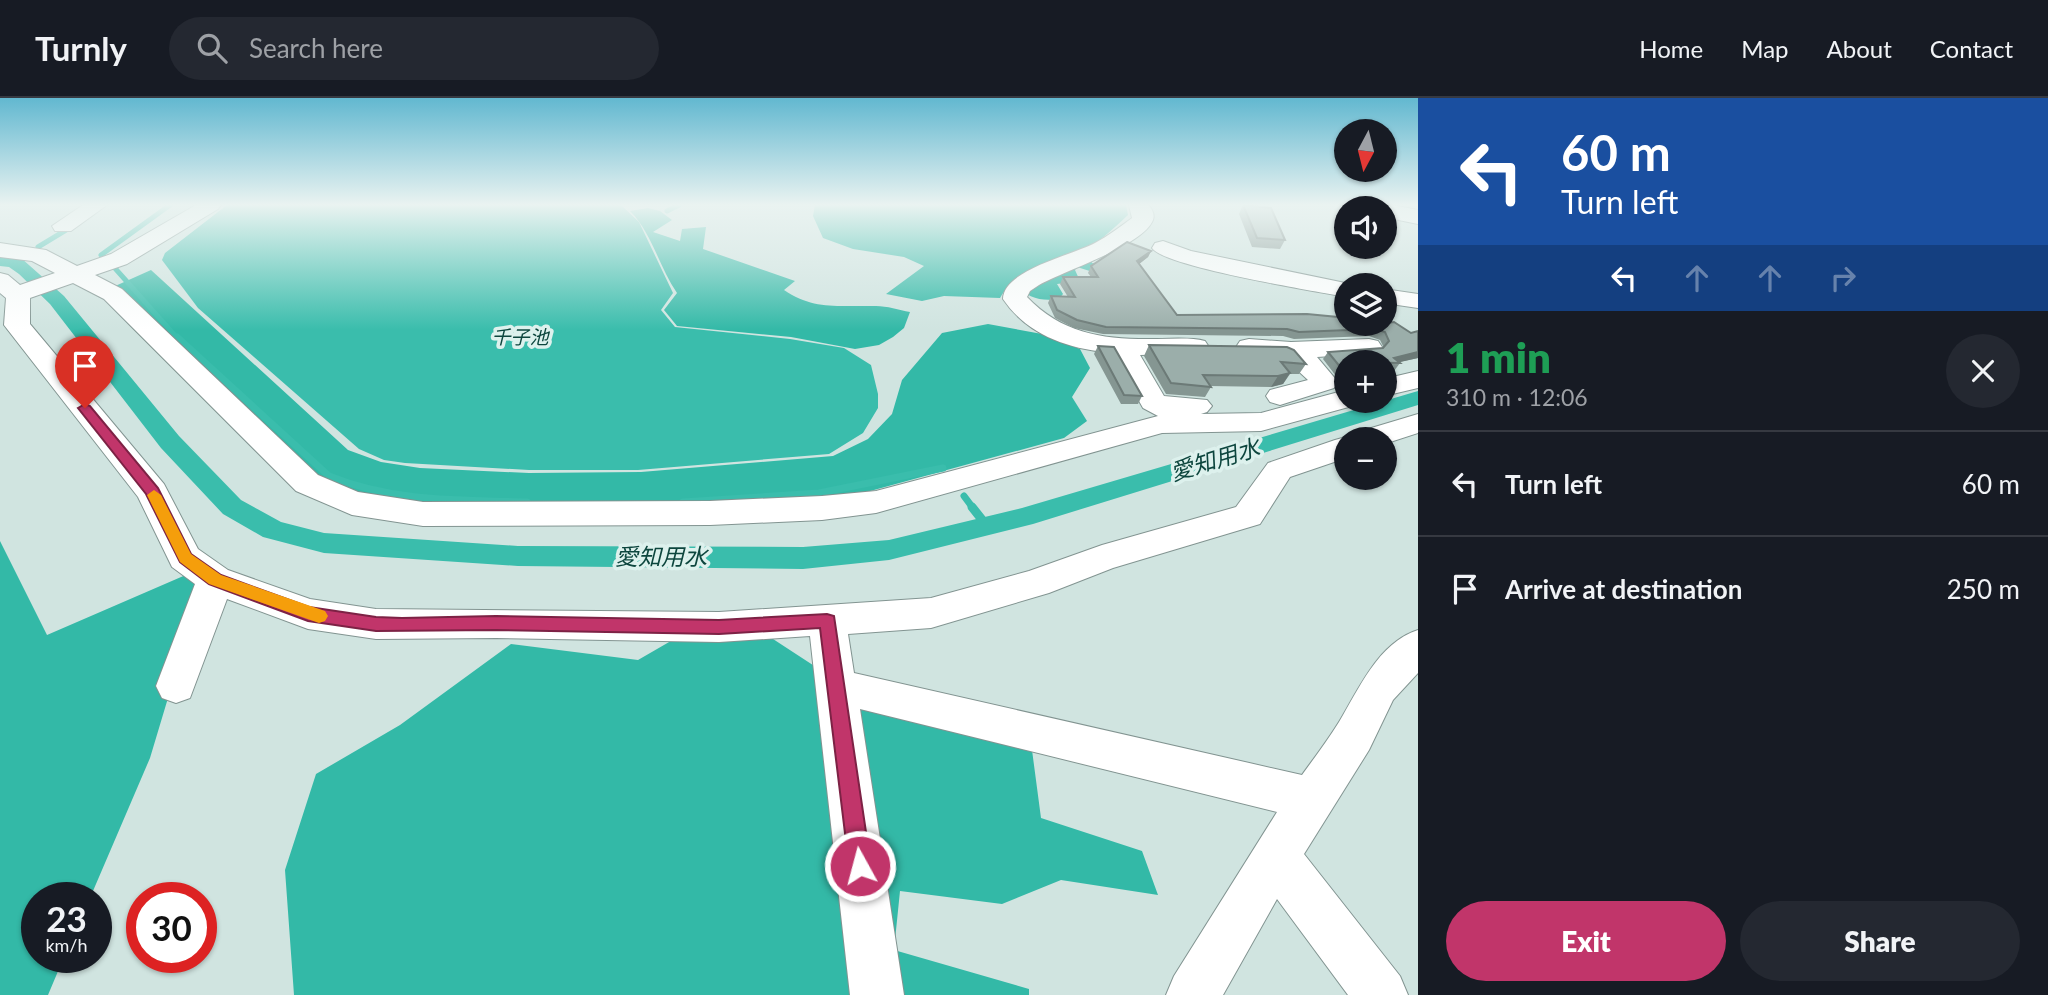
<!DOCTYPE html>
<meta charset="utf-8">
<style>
:root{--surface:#171b24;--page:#242831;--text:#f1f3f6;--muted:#9ea1a6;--line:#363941;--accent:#c1356a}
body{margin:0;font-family:Lato,"Noto Sans JP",sans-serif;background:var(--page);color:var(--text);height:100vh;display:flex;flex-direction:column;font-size:26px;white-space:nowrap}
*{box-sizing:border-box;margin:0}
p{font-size:23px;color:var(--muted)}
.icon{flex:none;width:38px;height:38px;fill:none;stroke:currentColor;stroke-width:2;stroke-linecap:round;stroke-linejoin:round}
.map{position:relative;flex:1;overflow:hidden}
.drawer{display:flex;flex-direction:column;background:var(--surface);width:630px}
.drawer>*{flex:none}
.banner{background:#1a4fa0;color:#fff;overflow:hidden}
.needle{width:46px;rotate:187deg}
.controls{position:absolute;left:1334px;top:21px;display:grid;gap:14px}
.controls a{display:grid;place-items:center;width:63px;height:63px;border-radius:50%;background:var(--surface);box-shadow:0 2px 5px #0004;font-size:35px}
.speed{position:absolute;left:21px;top:784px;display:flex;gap:14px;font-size:35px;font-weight:700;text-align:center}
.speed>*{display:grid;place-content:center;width:91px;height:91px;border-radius:50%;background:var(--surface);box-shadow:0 2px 5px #0004;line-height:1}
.speed small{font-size:18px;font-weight:400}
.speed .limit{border:10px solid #d22;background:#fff;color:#111}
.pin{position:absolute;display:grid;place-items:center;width:60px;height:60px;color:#fff;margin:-72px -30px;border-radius:50% 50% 50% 0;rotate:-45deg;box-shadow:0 0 7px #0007}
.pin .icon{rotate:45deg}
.me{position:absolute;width:77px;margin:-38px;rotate:353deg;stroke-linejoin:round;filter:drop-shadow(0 0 5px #0008)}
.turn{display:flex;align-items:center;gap:24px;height:147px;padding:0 28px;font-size:32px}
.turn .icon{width:91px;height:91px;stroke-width:2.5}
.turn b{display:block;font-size:49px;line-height:60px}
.lanes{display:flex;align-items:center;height:66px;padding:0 28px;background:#0003;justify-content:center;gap:35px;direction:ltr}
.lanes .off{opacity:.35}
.round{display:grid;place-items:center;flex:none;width:74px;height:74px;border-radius:37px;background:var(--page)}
.summary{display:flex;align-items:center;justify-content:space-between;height:119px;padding:0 28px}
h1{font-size:42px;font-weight:800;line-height:52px;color:#1e9e55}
.cta{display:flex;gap:14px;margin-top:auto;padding:14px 28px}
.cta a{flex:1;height:80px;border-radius:42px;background:var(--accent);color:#fff;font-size:28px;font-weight:800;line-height:80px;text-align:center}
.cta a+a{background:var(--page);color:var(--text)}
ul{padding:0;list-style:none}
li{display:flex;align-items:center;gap:21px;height:105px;padding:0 28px;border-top:2px solid var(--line)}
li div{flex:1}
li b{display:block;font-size:26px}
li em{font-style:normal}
header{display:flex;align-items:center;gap:42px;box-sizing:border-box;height:98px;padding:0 35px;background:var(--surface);border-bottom:2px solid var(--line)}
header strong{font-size:33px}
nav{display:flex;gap:38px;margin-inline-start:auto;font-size:24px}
.search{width:490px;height:63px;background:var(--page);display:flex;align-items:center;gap:18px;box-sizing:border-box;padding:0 24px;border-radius:38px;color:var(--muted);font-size:26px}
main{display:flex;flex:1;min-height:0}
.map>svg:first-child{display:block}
.forest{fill:#33b9a7}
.water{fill:#3abdac}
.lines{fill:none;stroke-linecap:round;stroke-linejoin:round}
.stream-far2{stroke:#3abdac;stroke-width:5}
.stream-far1{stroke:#3abdac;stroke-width:7}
.stream{stroke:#3abdac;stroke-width:9}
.canal{fill:#3abdac;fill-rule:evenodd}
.minor-casing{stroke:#829491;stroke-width:2}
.major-casing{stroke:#829491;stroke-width:2}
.minor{fill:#fff;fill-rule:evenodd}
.major{fill:#fff;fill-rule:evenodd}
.wall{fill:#859692}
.shaded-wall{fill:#6c7a77}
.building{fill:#9baeaa;stroke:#6c7a77;stroke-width:2}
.route{fill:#c1356a;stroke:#7d2245;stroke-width:2}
.slow{fill:#f59e0b}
.labels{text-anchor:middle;stroke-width:7;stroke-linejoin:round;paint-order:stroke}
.far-water-label{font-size:19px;font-style:italic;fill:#0d463e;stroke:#ddf1ed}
.water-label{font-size:23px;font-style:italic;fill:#0d463e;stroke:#ddf1ed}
</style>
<header>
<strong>Turnly</strong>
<div class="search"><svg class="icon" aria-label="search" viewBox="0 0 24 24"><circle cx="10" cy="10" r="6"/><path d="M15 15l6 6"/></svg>Search here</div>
<nav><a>Home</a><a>Map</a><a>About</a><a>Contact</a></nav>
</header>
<main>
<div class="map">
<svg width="1418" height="897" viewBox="0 0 1418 897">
<rect width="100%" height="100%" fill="#d0e4e0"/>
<path class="forest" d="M815 107H1126L1128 117C1111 133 1092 151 1070 161 1041 174 1018 169 1000 200L944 198 922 203 886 196 924 168 904 159 853 151 823 140 813 118Z
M648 110 660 113 672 122 653 134 680 143 682 131 706 129 703 151 795 183 784 192C814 213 842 207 876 208 887 208 899 212 910 214L904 230 893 239 879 247 855 251 791 239 677 228 664 212 677 195C659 169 652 135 630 113Z
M1091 161 1092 165 1103 167 1096 175 1077 169 1075 172 1080 183 1057 186 1063 196 1058 202C1045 202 1033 202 1023 193Z
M151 172 348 352 381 364 420 370 529 375 641 374 833 358 868 341 892 316 902 282 942 235 988 226 1042 236 1080 251 1090 270 1072 299 1087 323 1064 340 852 398 688 410 396 406 346 394 295 366 113 189Z
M0 443 47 537 188 476 201 490 150 660 90 800H37V859H64L48 897H0Z
M683 536 773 541 822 573 1032 652 1041 720 1142 753 1158 797 1061 782 1002 806 900 793 894 852 1029 891V897H294L285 772 316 676 400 627 511 546 638 562Z"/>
<path class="water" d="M227 107H621L639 124 673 195 661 212 675 229 790 241 844 250 871 267 878 296V310L863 335 829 356 638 372H529L405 365 384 362 359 351 198 210 162 162 165 155Z"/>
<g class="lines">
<path class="stream-far2" d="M667 113 679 107
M38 149 71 129
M104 160 101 157 170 107
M14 164 16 162
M113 168 178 241"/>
<path class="stream-far1" d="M177 239 329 378C393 404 459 402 527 404
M964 398 973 410
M683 404 819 395 943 370"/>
<path class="stream" d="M972 409 987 428"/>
<path class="canal" d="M0 156 21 160 64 198 179 338 241 402 281 424 324 435 518 448 803 449 889 442 1022 410 1418 293V307L1033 426 889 462 803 471 518 468 324 455 263 439 223 416 161 350 50 206 19 176 9 169 0 168Z"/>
<defs>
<path id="minor" d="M83 107H107L71 133H55L52 128Z
M196 107H221L218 111 127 166 95 177 122 191 318 377 358 394 423 404 710 403 822 398 876 393 1158 318 1143 310 1112 255C1069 251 1028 238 1003 201 1003 172 1073 157 1095 145 1108 138 1120 129 1132 120L1129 107H1149C1152 112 1155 116 1153 122 1143 148 1063 173 1039 187L1030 193 1027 199C1063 237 1107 242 1157 241 1173 241 1190 239 1205 243L1209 249 1205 255 1140 257 1164 298 1207 302 1212 308 1207 314 1201 316 1261 315 1346 292V303H1359L1356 307 1261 333 1162 335 876 415 822 422 710 427 423 428 352 417 296 393 104 201 73 185 30 200V226L164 386 198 451 228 472 310 501 376 511 719 514 931 500 1029 473 1102 447 1236 409 1268 365 1335 342 1346 339 1354 341 1358 334 1418 316V335L1384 346V341H1346V360L1290 379 1260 426 1113 470 1049 495 931 530 848 536 854 575 1302 677C1315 659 1328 642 1339 624 1359 591 1378 545 1418 532V575L1393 602 1369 652 1304 756 1400 878 1408 897H1348L1277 801 1223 897H1166L1174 878 1277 714 860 611 904 897H850L810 538 719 544 496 540 376 541 308 531 227 501 190 600 176 605 162 600 156 588 195 486 172 469 138 399 4 227 6 200 0 195V175L8 177 20 187 55 175 32 163 0 159V145L46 152 77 168 111 156Z
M1163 143 1191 153 1355 187H1346V199C1315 193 1165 169 1152 150L1155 145Z
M1384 191 1418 196V210L1384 205Z
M1249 241 1291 244 1369 241 1378 243 1382 249 1378 255 1317 259 1338 284 1334 290 1280 307 1270 304 1266 298 1270 292 1308 282 1283 259 1240 255 1236 249 1240 243Z
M1418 273V290L1384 298V281Z"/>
<path id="major" d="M1376 107H1392L1418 112V126L1384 119V110H1374Z"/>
</defs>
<use href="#minor" class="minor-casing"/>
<use href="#major" class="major-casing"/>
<use href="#minor" class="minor"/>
<use href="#major" class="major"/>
</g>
<path class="wall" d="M1243 107 1285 142 1280 151 1252 149 1239 116Z
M1151 153 1148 159 1139 166 1177 217 1347 231 1381 226 1411 235 1418 233V260L1399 264 1400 265 1394 273 1384 272V264H1346V278H1336L1323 261 1328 254 1384 250 1380 242 1369 238 1294 241 1283 238 1103 236 1074 230 1055 220 1048 205 1051 198 1068 199 1060 186 1063 179H1091L1088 175 1091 168Z
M1149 247 1306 266 1299 276H1290L1283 286 1271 289 1210 288 1211 289 1205 299 1166 296 1144 258Z
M1098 248 1142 298 1138 306H1121L1094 256Z"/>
<path class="shaded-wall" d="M1151 153 1148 159 1134 170 1137 163Z
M1418 254V260L1396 265 1394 260Z
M1290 275 1283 286 1271 289 1278 278Z"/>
<path class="building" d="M1243 107 1271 110 1285 142 1257 140Z
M1127 144 1151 153 1137 163 1177 217 1307 216 1338 219 1347 231 1394 224 1411 235 1418 233V254L1394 260 1400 265 1346 264V270H1341L1328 254 1383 250 1389 243 1385 234 1374 231 1299 234 1287 231 1106 229 1077 222 1057 212 1051 198 1075 199 1063 179H1098L1091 168Z
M1149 247 1287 249 1294 252 1306 266 1281 264 1290 275 1278 278 1203 277 1211 289 1171 285Z
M1098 248 1114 249 1142 298 1124 297Z"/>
<linearGradient id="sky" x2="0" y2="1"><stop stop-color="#62b8d0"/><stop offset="0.46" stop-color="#eaf3f1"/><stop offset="1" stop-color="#eaf3f1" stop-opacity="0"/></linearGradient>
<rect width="1418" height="232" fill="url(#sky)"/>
<path class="route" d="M85 306 90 308 158 390 191 456 221 477 309 509 376 519 402 520 496 518 719 522 827 516 834 518 871 768 868 776 860 779 852 776 849 768 820 530 719 536 496 532 376 533 308 523 209 486 180 464 146 396 78 310Z"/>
<path class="slow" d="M154 392 161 397 191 456 221 477 325 513 328 518 325 523 319 525 209 486 180 464 147 397Z"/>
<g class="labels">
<g class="far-water-label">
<text x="520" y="246">千子池</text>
</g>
<g class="water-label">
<text transform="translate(1215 362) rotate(-17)" y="8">愛知用水</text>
<text x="661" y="467">愛知用水</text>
</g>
</g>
</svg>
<div class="controls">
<a><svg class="needle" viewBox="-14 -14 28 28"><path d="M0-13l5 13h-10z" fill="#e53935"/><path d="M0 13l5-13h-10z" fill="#9ea1a6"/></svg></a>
<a><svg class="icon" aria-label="sound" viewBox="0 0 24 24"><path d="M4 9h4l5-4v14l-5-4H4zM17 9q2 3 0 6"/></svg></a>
<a><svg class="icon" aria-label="layers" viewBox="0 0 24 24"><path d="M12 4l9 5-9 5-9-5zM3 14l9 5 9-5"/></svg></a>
<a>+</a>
<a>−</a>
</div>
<div class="speed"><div>23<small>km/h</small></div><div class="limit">30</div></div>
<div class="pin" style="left:85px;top:310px;background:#d93025"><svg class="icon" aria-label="arrive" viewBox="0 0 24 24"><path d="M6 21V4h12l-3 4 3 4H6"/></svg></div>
<svg class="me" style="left:860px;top:768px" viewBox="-20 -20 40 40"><circle r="17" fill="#c1356a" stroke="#fff" stroke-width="3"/><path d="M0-11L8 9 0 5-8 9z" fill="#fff"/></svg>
</div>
<section class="drawer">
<div class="banner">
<div class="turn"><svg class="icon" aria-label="left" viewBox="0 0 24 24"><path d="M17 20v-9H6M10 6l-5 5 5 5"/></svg><div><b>60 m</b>Turn left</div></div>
<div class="lanes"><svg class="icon" aria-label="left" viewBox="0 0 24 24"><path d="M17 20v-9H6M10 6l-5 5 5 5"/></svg><svg class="icon off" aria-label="ahead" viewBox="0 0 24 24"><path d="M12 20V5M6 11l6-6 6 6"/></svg><svg class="icon off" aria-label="ahead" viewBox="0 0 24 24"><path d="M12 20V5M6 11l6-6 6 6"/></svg><svg class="icon off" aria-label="right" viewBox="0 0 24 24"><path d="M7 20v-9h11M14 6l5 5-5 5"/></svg></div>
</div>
<div class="summary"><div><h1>1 min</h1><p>310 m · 12:06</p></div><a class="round"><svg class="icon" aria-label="close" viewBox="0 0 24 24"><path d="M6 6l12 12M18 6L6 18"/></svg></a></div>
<ul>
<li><svg class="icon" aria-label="left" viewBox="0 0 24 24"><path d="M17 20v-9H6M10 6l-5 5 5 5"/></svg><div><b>Turn left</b></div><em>60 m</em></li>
<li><svg class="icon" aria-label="arrive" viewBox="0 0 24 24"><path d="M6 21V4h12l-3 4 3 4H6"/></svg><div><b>Arrive at destination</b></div><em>250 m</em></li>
</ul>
<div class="cta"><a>Exit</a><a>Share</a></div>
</section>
</main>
